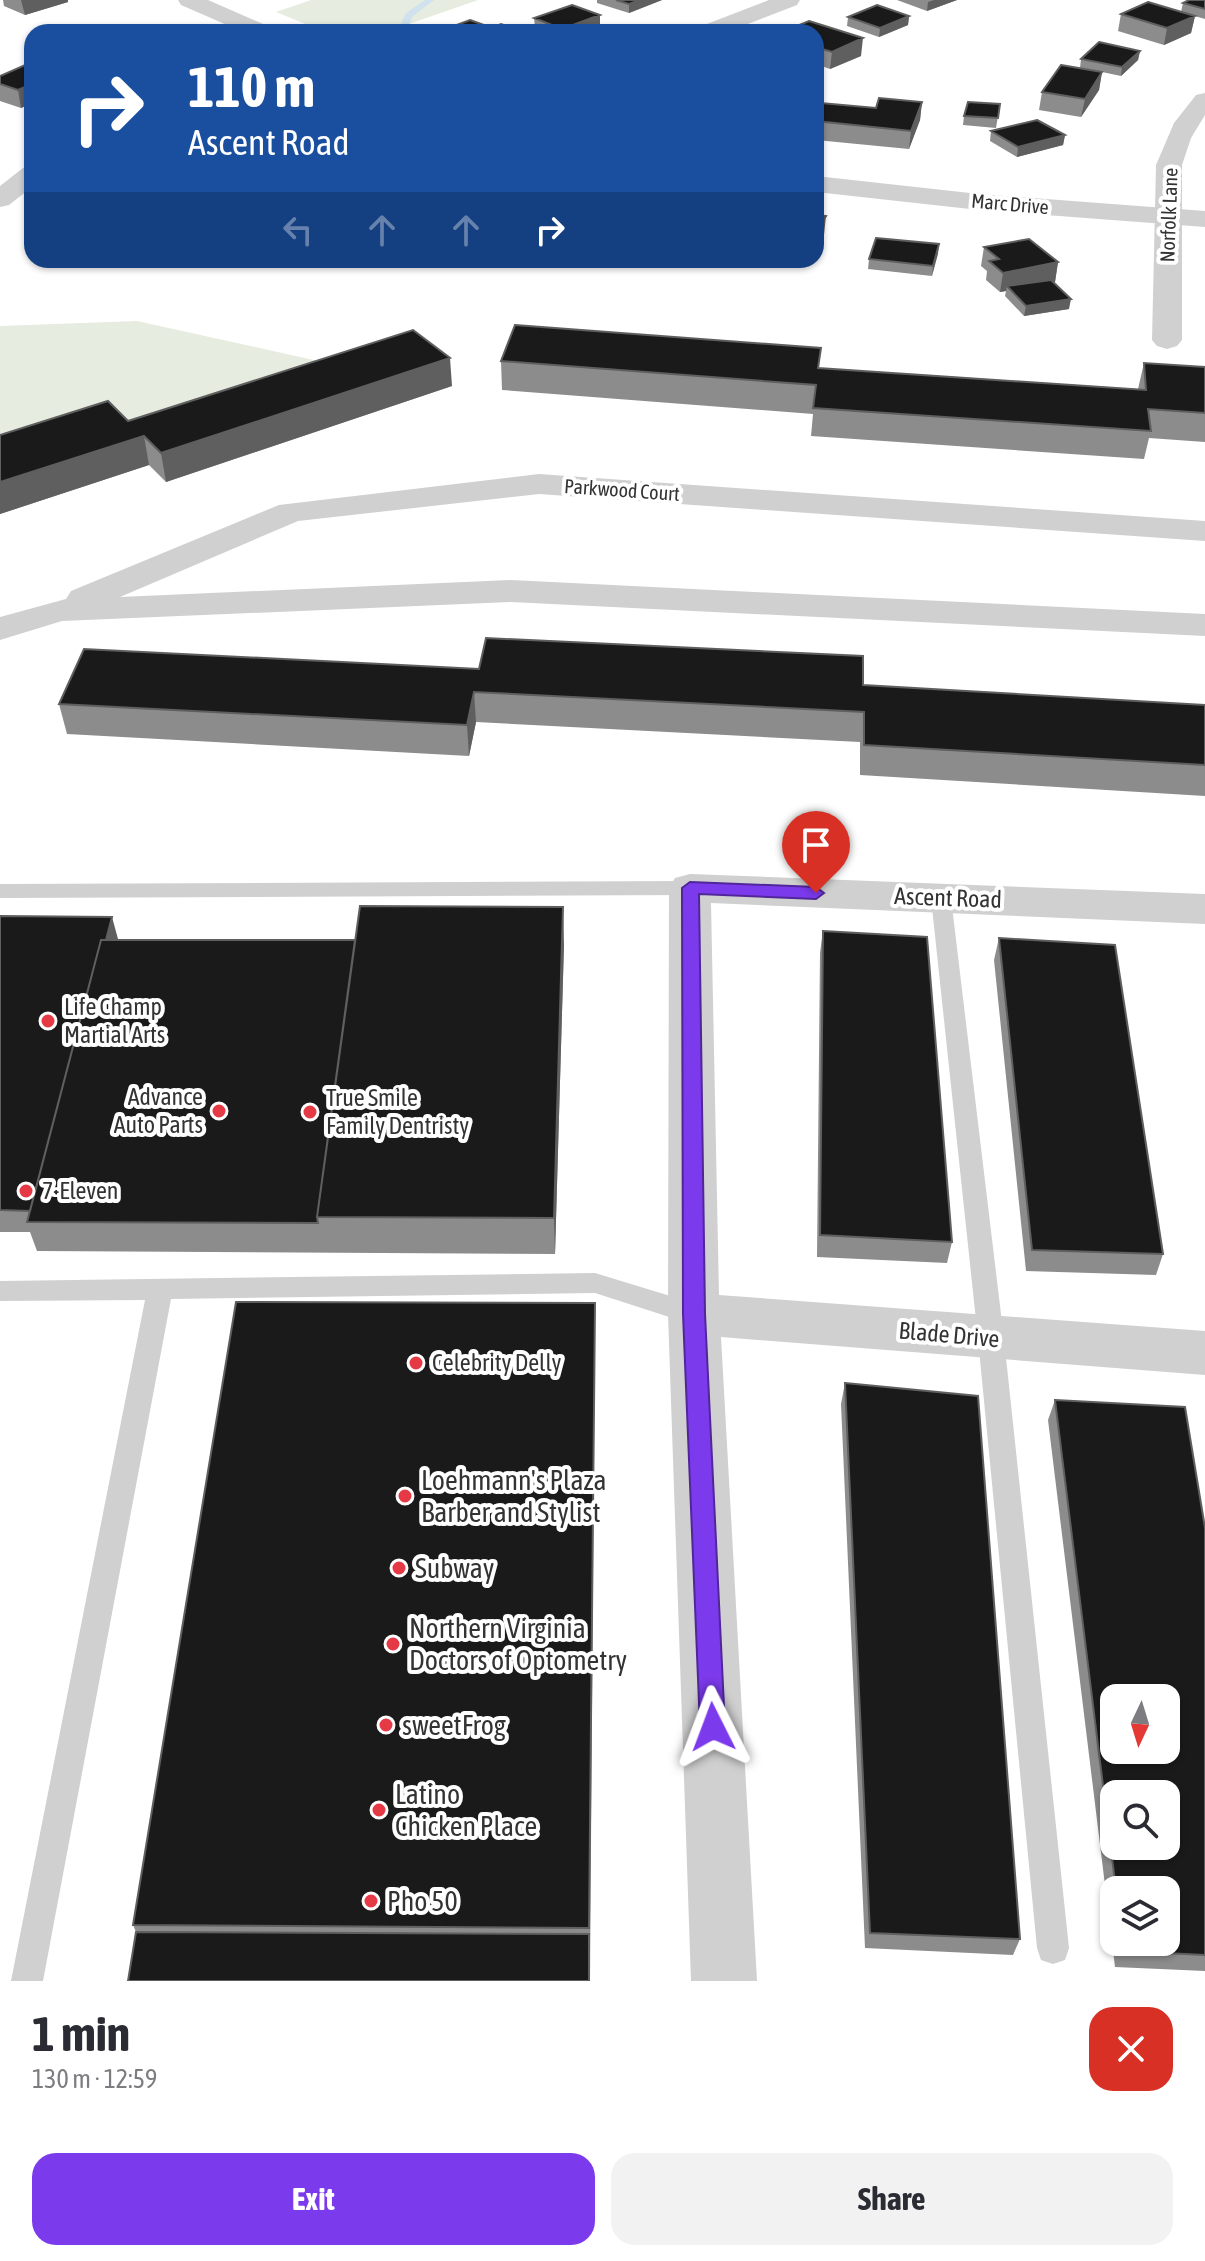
<!DOCTYPE html>
<meta charset="utf-8">
<style>
:root{--surface:#fff;--page:#f2f2f3;--text:#2b2b33;--muted:#7c7c81;--accent:#7c3aed}
body{margin:0;font-family:"Asap Condensed",sans-serif;background:var(--page);color:var(--text);height:100vh;display:flex;flex-direction:column;font-size:30px;white-space:nowrap}
*{box-sizing:border-box;margin:0}
p{font-size:26px;color:var(--muted)}
.icon{flex:none;width:44px;height:44px;fill:none;stroke:currentColor;stroke-width:2;stroke-linecap:round;stroke-linejoin:round}
.map{position:relative;height:1981px;overflow:hidden}
.panel{display:flex;flex-direction:column;background:var(--surface);flex:1}
.panel>*{flex:none}
.guide{position:absolute;left:24px;top:24px;width:800px;height:244px;border-radius:24px;box-shadow:0 2px 6px #0004;background:#1a4fa0;color:#fff;overflow:hidden}
.needle{width:52px;rotate:184deg}
.tools{position:absolute;left:1100px;top:1684px;display:grid;gap:16px}
.tools a{display:grid;place-items:center;width:80px;height:80px;border-radius:16px;background:var(--surface);box-shadow:0 2px 6px #0004;font-size:40px}
.pin{position:absolute;display:grid;place-items:center;width:68px;height:68px;color:#fff;margin:-82px -34px;border-radius:50% 50% 50% 0;rotate:-45deg;box-shadow:0 0 8px #0007}
.pin .icon{rotate:45deg}
.me{position:absolute;width:88px;margin:-44px;rotate:357deg;stroke-linejoin:round;filter:drop-shadow(0 0 6px #0008)}
.turn{display:flex;align-items:center;gap:28px;height:168px;padding:0 32px;font-size:36px}
.turn .icon{width:104px;height:104px;stroke-width:2.5}
.turn b{display:block;font-size:56px;line-height:68px}
.lanes{display:flex;align-items:center;height:76px;padding:0 32px;background:#0003;justify-content:center;gap:40px;direction:ltr}
.lanes .off{opacity:.35}
.round{display:grid;place-items:center;flex:none;width:84px;height:84px;border-radius:24px;background:var(--page)}
.summary{display:flex;align-items:center;justify-content:space-between;height:136px;padding:0 32px}
h1{font-size:48px;font-weight:700;line-height:60px}
.button{display:flex;gap:16px;margin-top:auto;padding:16px 32px}
.button a{flex:1;height:92px;border-radius:24px;background:var(--accent);color:#fff;font-size:32px;font-weight:700;line-height:92px;text-align:center}
.button a+a{background:var(--page);color:var(--text)}
.map>svg:first-child{display:block}
.green{fill:#e6ecdf}
.lines{fill:none;stroke-linecap:round;stroke-linejoin:round}
.stream{fill:#cfe2ee;fill-rule:evenodd}
.service{fill:#d0d0d0;fill-rule:evenodd}
.minor{fill:#d0d0d0;fill-rule:evenodd}
.tertiary{fill:#d0d0d0;fill-rule:evenodd}
.wall{fill:#8c8c8c;fill-rule:evenodd}
.shaded-wall{fill:#5f5f5f}
.building{fill:#1a1a1a;stroke:#5f5f5f;stroke-width:2;fill-rule:evenodd}
.route{fill:#7c3aed;stroke:#51269a;stroke-width:2}
.poi-dot{fill:#e63946;stroke:#fff;stroke-width:3}
.labels{text-anchor:middle;stroke-width:8;stroke-linejoin:round;paint-order:stroke}
.far-street-label{font-size:20px;fill:#333;stroke:#fff}
.street-label{font-size:24px;fill:#333;stroke:#fff}
.poi-label{font-size:24px;fill:#333;stroke:#fff;text-anchor:start}
.near-poi-label{font-size:28px;fill:#333;stroke:#fff;text-anchor:start}
</style>
<div class="map">
<svg width="1205" height="1981" viewBox="0 0 1205 1981">
<rect width="100%" height="100%" fill="#fff"/>
<path class="green" d="M311 0H478L386 32H325L276 12Z
M137 321 327 363 0 473V326Z"/>
<g class="lines">
<path class="stream" d="M425 0H434L413 16 407 29 338 31 368 24H401L406 13Z"/>
<path class="service" d="M690 881 697 883 700 888 697 893 690 895 0 898V884Z
M941 891 948 893 951 898 1004 1339 1069 1948 1065 1960 1053 1964 1041 1960 1037 1948 978 1339 931 898 934 893Z
M595 1273 703 1306 707 1314 703 1322 694 1325 595 1293 171 1299 43 1981H11L145 1300 0 1301V1281Z"/>
<path class="minor" d="M769 0H800L797 5 727 32H696L699 27Z
M1205 93V115L1191 138 1182 165V340L1177 346 1167 349 1157 346 1152 340 1156 165 1174 123 1196 95Z
M32 166V187L9 205 0 207V186L23 168Z
M539 474 1205 521V541L539 494 298 521 120 597 511 580 1205 614V636L511 602 62 621 0 640V617L66 599 71 591 279 505Z
M690 874 1205 894V924L711 903 719 1295 1205 1331V1375L721 1337 757 1981H691L668 1314 669 888 675 878Z"/>
<path class="tertiary" d="M178 0H208L270 27 273 32H243L181 5Z
M816 176 979 194 1205 211V227L979 210 816 192Z"/>
</g>
<path class="wall" d="M3 0H68V2L25 15 4 6Z
M597 0H662L629 13 597 3Z
M897 0H957L927 11Z
M1205 0V19L1191 15 1195 16 1191 33 1164 45 1118 31 1121 14 1181 12 1183 3Z
M909 16 908 25 879 37 847 26 848 17Z
M534 18 600 24 579 32H547L535 27Z
M816 32 861 56 830 69 816 64Z
M1140 51 1138 60 1121 76 1102 72 1099 90 1081 117 1039 110 1042 92 1093 70 1080 68 1081 59Z
M32 62V103L21 108 0 101V76Z
M922 102 920 120 909 149 816 140V114Z
M1000 104 996 128 963 125 964 116Z
M991 131 1065 135 1063 145 1017 157 990 141Z
M939 244 932 276 868 269 869 259Z
M984 247 1058 262 1055 282H1053L1069 309 1024 316 1005 296 1006 291 1000 292 986 280 987 271 981 266Z
M786 260H809L807 263Z
M501 361 819 368 1138 389 1144 363 1205 367V442L1149 438 1144 459 811 436 813 414 502 390Z
M452 386 166 482 149 465 0 514V435Z
M479 669 863 685 1205 705V796L860 775V742L476 722 469 756 67 734 59 704Z
M0 916 118 939 117 940 564 944 555 1254 37 1251 30 1232H0Z
M823 931 952 1242 947 1263 817 1257 820 953Z
M999 938 1163 1254 1156 1275 1026 1271 994 960Z
M595 1303 590 1981 136 1932 133 1925Z
M845 1383 1020 1939 1013 1955 865 1948 841 1404Z
M1055 1400 1205 1528V1971L1115 1967 1048 1420ZM1114 1890H1166V1942H1114Z"/>
<path class="shaded-wall" d="M21 0H68V2L25 15Z
M640 0H662L629 13V4Z
M934 0H957L927 11 928 2Z
M600 15V24L579 32H562V29Z
M909 16 908 25 879 37 880 28Z
M1195 16 1191 33 1164 45 1167 28Z
M863 38 861 56 830 69 832 52Z
M1140 51 1138 60 1121 76 1122 67Z
M1102 72 1099 90 1081 117 1085 99Z
M32 84V103L21 108 18 90Z
M922 102 920 120 909 149 911 131Z
M1065 135 1063 145 1017 157 1018 147Z
M826 216 824 235 816 249V232Z
M939 244 938 254 932 276 933 266Z
M1058 262 1055 282 1011 290 1007 286 1006 291 1000 292 1003 273Z
M1071 299 1069 309 1024 316 1026 306Z
M450 358 452 386 166 482 161 453Z
M144 436 149 465 0 514V482Z
M474 692 476 722 469 756 467 725Z
M563 907 564 944 555 1254 554 1218Z
M112 917 118 939 45 1222H39Z"/>
<path class="building" d="M616 0H640L629 4Z
M1189 0H1205V9L1183 3Z
M1148 2 1195 16 1167 28 1121 14Z
M572 5 600 15 562 29 534 18Z
M877 5 909 16 880 28 848 17Z
M470 20 492 28 501 24 524 32H449L443 30Z
M809 21 863 38 832 52 816 47V32H782Z
M1099 42 1140 51 1122 67 1081 59Z
M32 62V84L18 90 0 84V76Z
M1061 65 1102 72 1085 99 1042 92Z
M879 98 922 102 911 131 816 121V114L821 103 876 108Z
M968 102 1000 104 998 118 964 116Z
M1037 120 1065 135 1018 147 991 131Z
M816 215 826 216 816 232Z
M876 238 939 244 933 266 869 259Z
M1029 239 1058 262 1003 273 989 261 999 259 984 247Z
M1051 280 1071 299 1026 306 1007 286Z
M515 325 821 348 818 368 1146 390 1144 363 1205 367V413L1148 409 1151 431 813 408 816 385 501 361Z
M413 330 450 358 161 453 144 436 0 482V435L108 401 128 421Z
M486 638 863 656V685L1205 705V765L864 745V712L474 692 467 725 59 704 84 649 479 669Z
M360 906 563 907 554 1218 317 1217Z
M0 916 112 917 106 940H101L30 1211 0 1210Z
M823 931 927 937 952 1242 820 1235Z
M999 938 1115 945 1163 1254 1032 1250Z
M101 940H355L317 1217 318 1223 27 1222Z
M236 1302 595 1303 589 1928 133 1925Z
M845 1383 978 1396 1020 1939 870 1933Z
M1055 1400 1185 1407 1205 1528V1955L1124 1951 1123 1942H1166V1890H1116ZM1114 1698H1166V1750H1114ZM1114 1794H1166V1846H1114Z
M136 1932 589 1934V1981H128Z"/>
<path class="route" d="M690 882 816 887 824 893 816 899 699 894 705 1314 725 1727 721 1736 713 1739 704 1736 700 1727 683 1314 682 888Z"/>
<g class="poi-dot">
<circle cx="48" cy="1021" r="8"/>
<circle cx="219" cy="1111" r="8"/>
<circle cx="310" cy="1112" r="8"/>
<circle cx="26" cy="1191" r="8"/>
<circle cx="416" cy="1363" r="8"/>
<circle cx="405" cy="1496" r="8"/>
<circle cx="399" cy="1568" r="8"/>
<circle cx="393" cy="1644" r="8"/>
<circle cx="386" cy="1725" r="8"/>
<circle cx="379" cy="1810" r="8"/>
<circle cx="371" cy="1901" r="8"/>
</g>
<g class="labels">
<g class="far-street-label">
<text transform="translate(1010 204) rotate(5)" y="7">Marc Drive</text>
<text transform="translate(1169 215) rotate(-88)" y="7">Norfolk Lane</text>
<text transform="translate(622 490) rotate(4)" y="7">Parkwood Court</text>
</g>
<g class="street-label">
<text transform="translate(948 898) rotate(2)" y="8">Ascent Road</text>
<text transform="translate(949 1335) rotate(5)" y="8">Blade Drive</text>
</g>
<g class="poi-label">
<text x="64" y="1015">Life Champ<tspan x="64" dy="28">Martial Arts</tspan></text>
<text x="203" y="1105" text-anchor="end">Advance<tspan x="203" dy="28">Auto Parts</tspan></text>
<text x="326" y="1106">True Smile<tspan x="326" dy="28">Family Dentristy</tspan></text>
<text x="42" y="1199">7-Eleven</text>
<text x="432" y="1371">Celebrity Delly</text>
</g>
<g class="near-poi-label">
<text x="421" y="1490">Loehmann's Plaza<tspan x="421" dy="32">Barber and Stylist</tspan></text>
<text x="415" y="1578">Subway</text>
<text x="409" y="1638">Northern Virginia<tspan x="409" dy="32">Doctors of Optometry</tspan></text>
<text x="402" y="1735">sweetFrog</text>
<text x="395" y="1804">Latino<tspan x="395" dy="32">Chicken Place</tspan></text>
<text x="387" y="1911">Pho 50</text>
</g>
</g>
</svg>
<div class="tools">
<a><svg class="needle" viewBox="-14 -14 28 28"><path d="M0-13l5 13h-10z" fill="#e53935"/><path d="M0 13l5-13h-10z" fill="#7c7c81"/></svg></a>
<a><svg class="icon" aria-label="search" viewBox="0 0 24 24"><circle cx="10" cy="10" r="6"/><path d="M15 15l6 6"/></svg></a>
<a><svg class="icon" aria-label="layers" viewBox="0 0 24 24"><path d="M12 4l9 5-9 5-9-5zM3 14l9 5 9-5"/></svg></a>
</div>
<div class="pin" style="left:816px;top:893px;background:#d93025"><svg class="icon" aria-label="arrive" viewBox="0 0 24 24"><path d="M6 21V4h12l-3 4 3 4H6"/></svg></div>
<svg class="me" style="left:713px;top:1727px" viewBox="-20 -20 40 40"><path d="M0-17L14 15 0 8-14 15z" fill="#7c3aed" stroke="#fff" stroke-width="4"/></svg>
<div class="guide">
<div class="turn"><svg class="icon" aria-label="right" viewBox="0 0 24 24"><path d="M7 20v-9h11M14 6l5 5-5 5"/></svg><div><b>110 m</b>Ascent Road</div></div>
<div class="lanes"><svg class="icon off" aria-label="left" viewBox="0 0 24 24"><path d="M17 20v-9H6M10 6l-5 5 5 5"/></svg><svg class="icon off" aria-label="ahead" viewBox="0 0 24 24"><path d="M12 20V5M6 11l6-6 6 6"/></svg><svg class="icon off" aria-label="ahead" viewBox="0 0 24 24"><path d="M12 20V5M6 11l6-6 6 6"/></svg><svg class="icon" aria-label="right" viewBox="0 0 24 24"><path d="M7 20v-9h11M14 6l5 5-5 5"/></svg></div>
</div>
</div>
<section class="panel">
<div class="summary"><div><h1>1 min</h1><p>130 m · 12:59</p></div><a class="round" style="background:#d93025;color:#fff"><svg class="icon" aria-label="close" viewBox="0 0 24 24"><path d="M6 6l12 12M18 6L6 18"/></svg></a></div>
<div class="button"><a>Exit</a><a>Share</a></div>
</section>
